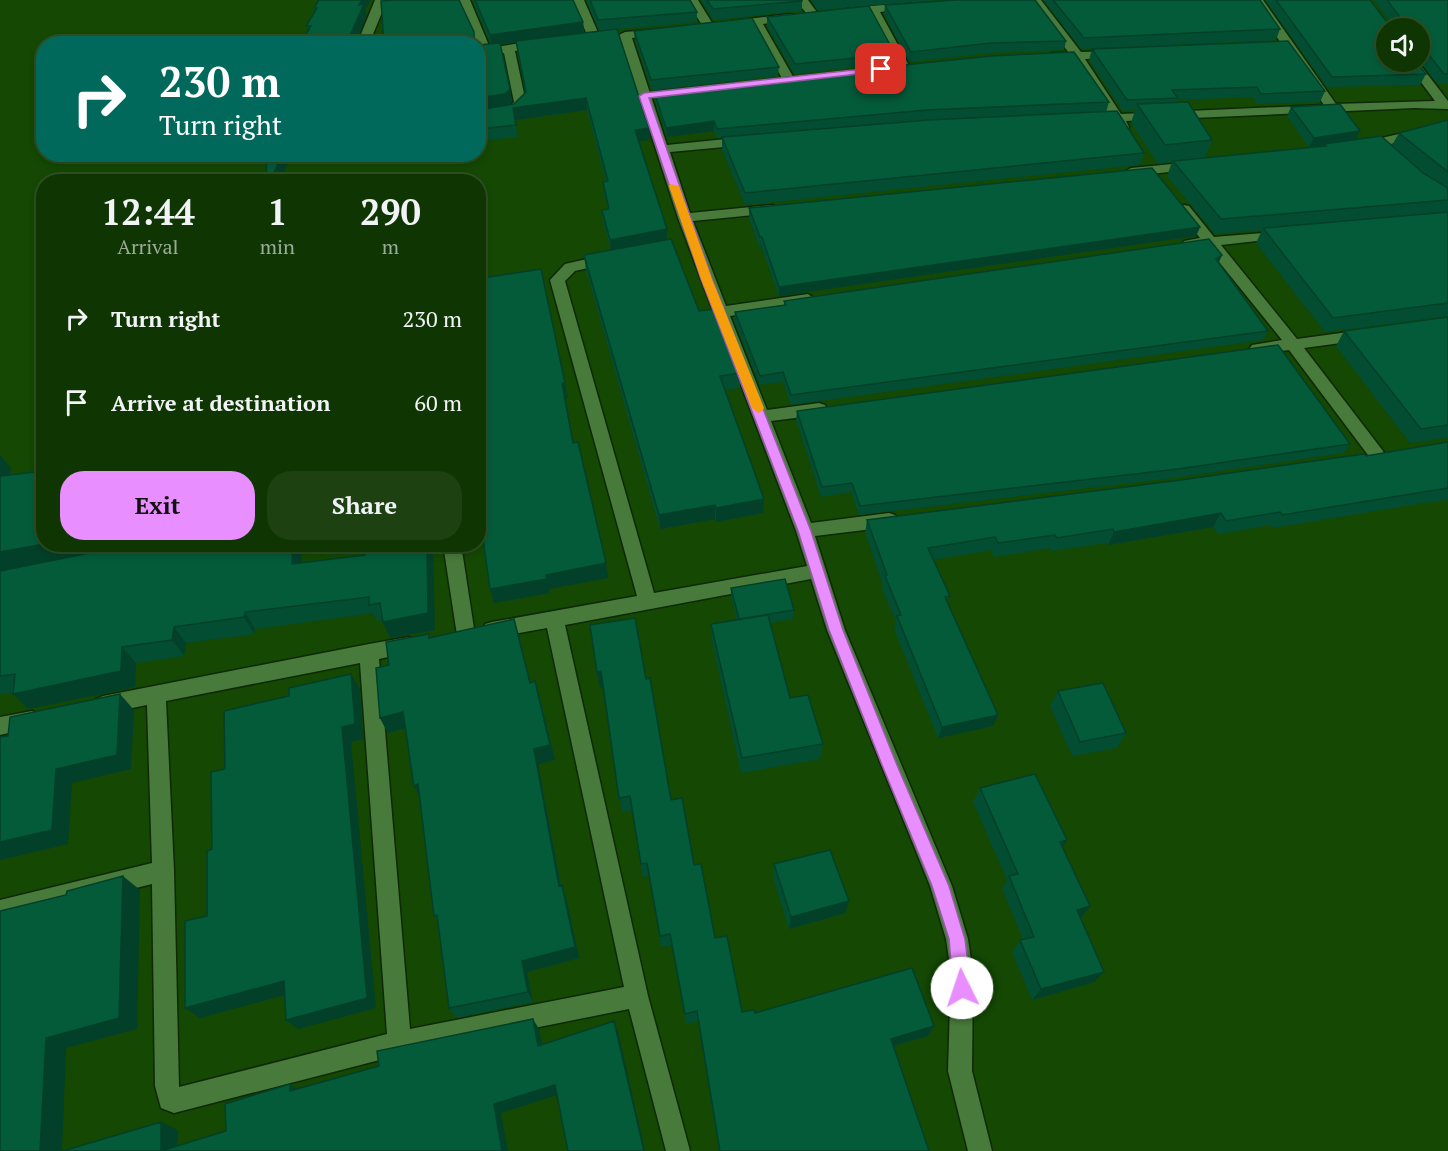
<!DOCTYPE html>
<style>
:root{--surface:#0f3602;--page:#1d4111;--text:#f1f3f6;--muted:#9bab99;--line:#2f5024;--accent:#e98efe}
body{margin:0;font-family:"PT Serif",serif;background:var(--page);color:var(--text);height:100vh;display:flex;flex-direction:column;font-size:22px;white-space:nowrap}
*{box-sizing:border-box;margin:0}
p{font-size:20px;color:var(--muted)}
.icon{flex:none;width:33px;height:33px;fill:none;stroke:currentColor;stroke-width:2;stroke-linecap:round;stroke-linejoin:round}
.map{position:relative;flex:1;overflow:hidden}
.drawer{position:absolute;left:36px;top:174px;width:450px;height:378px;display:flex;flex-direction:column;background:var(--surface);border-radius:24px;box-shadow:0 3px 9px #0003,0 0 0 2px var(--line)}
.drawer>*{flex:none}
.top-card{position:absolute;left:36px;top:36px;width:450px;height:126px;border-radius:24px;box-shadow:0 3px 9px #0003,0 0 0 2px var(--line);background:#00695c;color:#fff;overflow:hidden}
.tools{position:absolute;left:1376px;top:18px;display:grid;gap:12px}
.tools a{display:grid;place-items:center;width:54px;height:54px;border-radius:50%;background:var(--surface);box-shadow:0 3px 9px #0003,0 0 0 2px var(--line);font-size:30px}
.pin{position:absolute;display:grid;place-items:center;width:51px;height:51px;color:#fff;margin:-26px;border-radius:12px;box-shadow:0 3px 9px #0006}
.me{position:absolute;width:66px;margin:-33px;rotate:356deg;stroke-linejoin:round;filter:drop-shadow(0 0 4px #0008)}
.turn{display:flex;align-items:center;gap:21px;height:126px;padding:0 24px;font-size:27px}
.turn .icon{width:78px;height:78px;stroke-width:2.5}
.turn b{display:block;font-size:42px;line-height:51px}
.eta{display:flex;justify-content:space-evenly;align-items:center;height:102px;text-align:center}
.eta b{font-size:36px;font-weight:800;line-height:42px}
.cta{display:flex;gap:12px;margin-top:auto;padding:12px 24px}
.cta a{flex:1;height:69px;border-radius:24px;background:var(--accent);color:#111;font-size:24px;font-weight:800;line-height:69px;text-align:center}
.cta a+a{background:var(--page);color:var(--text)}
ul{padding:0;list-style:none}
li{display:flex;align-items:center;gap:18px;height:84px;padding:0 24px}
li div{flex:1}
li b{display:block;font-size:22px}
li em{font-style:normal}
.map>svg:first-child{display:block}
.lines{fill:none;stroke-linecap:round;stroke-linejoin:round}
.minor-casing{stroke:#0f2908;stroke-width:3}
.minor{fill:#487b3b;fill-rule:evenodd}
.wall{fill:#034e32;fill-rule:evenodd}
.shaded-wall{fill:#034029}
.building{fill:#045b3a;stroke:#034029;stroke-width:1.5}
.route{fill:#e98efe;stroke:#975ca5;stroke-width:1.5}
.slow{fill:#f59e0b}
</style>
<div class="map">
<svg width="1448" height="1151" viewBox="0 0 1448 1151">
<rect width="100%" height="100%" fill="#144803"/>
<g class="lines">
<defs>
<path id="minor" d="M375 0H387L369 44H357Z
M458 0H470L490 48 539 40 545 44 539 48 515 51 526 103 516 114 478 120V112L508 108 514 102 504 53 478 56V44Z
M572 0H584L600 37 598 39H590L588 37Z
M686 0H698L714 26 712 28H704Z
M796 0H808L819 15 817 17H809Z
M1029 0H1041L1081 52 1118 51V57L1114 58 1085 59 1121 114 1324 105 1251 0H1263L1336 104 1435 101 1406 62H1418L1448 101V109L1414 108 1126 121 1129 127 1127 130H1119L1113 122 1096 123 1090 119 1096 115H1109L1074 59 1052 61 1046 57 1052 53H1069Z
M907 3 911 4V8L880 12 910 67 904 71 898 67 869 13 848 14 842 11 848 8Z
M790 14 794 15V19L763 24 795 80 789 84 783 80 752 25 731 27 725 24 731 21Z
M659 29 665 32 663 34 632 38 667 145 746 137 752 141 746 145 670 152 690 213 773 205 780 209 773 213 693 221 726 306 808 294 815 299 808 304 730 316 767 410 819 403 825 405 827 409 825 413 819 415 771 421 811 523 889 513 895 515 898 520 895 525 889 527 815 536 845 630 952 886 968 939 973 974 972 1071 992 1151H968L948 1071 951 974 946 939 930 886 827 630 811 579 565 625 648 996 690 1151H666L629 1009 399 1055 174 1113 161 1108 155 1086 152 884 0 922V900L152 863 147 705 103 714 96 711 93 705 96 699 103 696 369 644 409 637 416 639 418 645 416 651 379 659 410 1029 624 987 547 628 492 638 485 636 483 630 485 624 492 622 637 596 550 280 565 264 609 254 616 259 614 262 575 271 565 281 654 593 807 566 796 531 678 218 619 35 625 32ZM360 663 387 1034 179 1087 174 871 166 701Z
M1448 123V131L1364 150 1358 146 1359 143Z
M1193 162 1200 166 1198 169 1131 176 1124 172 1131 168Z
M1184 205 1189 206 1214 237 1289 231 1291 234 1284 238 1221 245 1297 339 1363 330 1368 331 1371 335 1363 340 1304 348 1383 451 1385 455 1383 459 1377 461 1371 459 1289 350 1257 354 1252 353 1249 349 1252 345 1282 340 1207 247H1184L1182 244 1184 241 1200 238 1177 209Z
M443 544H461L475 635 473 641 466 643 459 641 457 635Z
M32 711 39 714 42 720 39 726 0 735V717Z"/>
</defs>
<use href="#minor" class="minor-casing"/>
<use href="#minor" class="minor"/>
</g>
<path class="wall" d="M473 0H573L583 22 584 32 550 37 649 128 650 140 639 141 667 229V240L699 311 740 373V388L724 390 764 499 763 513 716 522 715 519 660 529 586 270 584 255 611 250 603 222 602 210 608 209 604 194 603 182H606L587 110 515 120 518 137 478 141V45L491 44 474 4ZM516 42 525 93 514 104 508 105 512 101 500 44Z
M586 0H690L697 12V22L599 31Z
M701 0H802V11L713 20Z
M811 0H940L817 10Z
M1043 0H1260L1280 29 1276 40 1081 49Z
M1265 0H1370L1386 21 1389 20 1374 0H1448V84H1438L1419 61V28H1386L1426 74 1420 85 1327 87Z
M885 5 1066 41 1064 50 989 53 909 62 884 14Z
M767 17 895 54 893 63 794 74 767 26Z
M634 31 779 67 778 76 652 90 635 40Z
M1092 49 1325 91 1320 102 1257 104 1253 97 1177 100 1176 103 1212 140 1205 158 1309 147 1287 116 1291 107 1356 139 1392 145 1399 133 1448 120V316L1325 332 1256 243 1262 230 1215 234 1167 176 1172 162 1158 164 1131 123 1135 110 1123 111 1089 60Z
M654 91 1109 102 1106 112 1144 153 1140 165 745 205 722 150V138H717L714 131 667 137 655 101Z
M394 154H433V156L395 160Z
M749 208 1200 227 1196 236 779 296 761 246 759 247 749 218Z
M1222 255 1218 263 1268 331 1263 340 791 405 783 382 760 385 734 321 735 312 784 305V301Z
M1448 317V438L1410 443 1336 346 1344 331Z
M797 411 1350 444 1344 453 1174 478 859 515 851 492 821 497 796 420Z
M1448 442V500L1417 504 1273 528 1271 525 1218 534 1213 527 1108 545 1107 543 1051 551 1050 548 994 557 991 550 933 560 948 603 998 715 993 726 938 738 894 629 896 621 882 589 883 585 865 533 867 520 1181 480 1366 456Z
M0 455 11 468 9 475 44 544 301 563 435 630 390 638 382 620 377 621 373 613 255 629 254 634 186 643 184 656 136 663 135 687 28 709 13 694V692L2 694 0 693Z
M731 588 794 610 793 619 770 623 790 698 823 744 820 759 741 773 712 641 711 624 737 620 731 596Z
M514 619 530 682 540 697 555 760 538 764 561 885 566 898 579 958 527 972 533 1002 457 1018 449 1008 420 797 414 786 405 729 388 733 380 718 389 665 430 638Z
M597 672 646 679 671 800 694 865 715 938 742 1012 934 1026 928 1036 893 1046 929 1151H719L698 1021 686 1024 672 945 661 947 649 876 643 877 632 810 622 812 603 687 600 688Z
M1058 691 1126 733 1117 748 1072 756 1050 706Z
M980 788 1067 840 1062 847 1080 918 1104 972 1094 982 1032 1000 1012 952 1020 940 1023 939 1002 889 1007 880 973 802Z
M774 864 849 901 845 913 789 929 773 877Z"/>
<path class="shaded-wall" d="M362 0H371L365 10 367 15 355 44H345L359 5Z
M583 22 584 32 491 46 490 35Z
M510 89 512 101 507 106 478 110V98Z
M586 98 587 110 515 120 518 137 513 108Z
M714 121V131L667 137 666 128Z
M649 128 650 140 636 142 635 130Z
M1360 131 1355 141 1324 144V145L1309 147 1314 138Z
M283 154H293L279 182H269Z
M1200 227 1196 236 779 296V287Z
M667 229V241L611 252 610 240Z
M1222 255 1218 264 1216 259Z
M562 383H565L568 398 564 399Z
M0 455 11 468 3 495 0 492Z
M764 499 763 513 716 522V508Z
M715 505V519L660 529 659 515Z
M1221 513 1213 527 1108 545 1114 532Z
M44 544H141L0 572V552Z
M293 544H302L301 581 292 564Z
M427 544H433L435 630 390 638 383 622Z
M606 563 608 578 549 589 550 593 494 603 490 589 546 575Z
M245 612 255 629 254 634 244 617Z
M174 627 186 643 184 656 172 640Z
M122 647 136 663 135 687 28 709 13 694Z
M601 671 604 687 600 688 597 672Z
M351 674 360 689 363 739 351 742 376 1008 298 1029 286 1020Z
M535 681 555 760 538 764 563 898 559 886 534 749Z
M120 694 134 710 131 769 72 783 68 844 0 860V842L56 769Z
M403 712 410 727 388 733 380 718Z
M998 715 993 726 938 738 942 727Z
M418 784 421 800 414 786Z
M1067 840 1059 853 1060 842Z
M123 876 140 890 137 1029 66 1048 62 1151H40L46 1038Z
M562 885 566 898 579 958 527 972 533 1002 528 992 522 961Z
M849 901 845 913 789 929 791 917Z
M1090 906 1081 918 1077 910Z
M1104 972 1094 982 1032 1000 1041 989Z
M284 981 296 992 200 1018 185 1008Z
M533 1019 539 1029 544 1055 538 1046Z
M614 1021 618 1031 645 1151H644Z
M934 1026 928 1036 886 1048 891 1039Z
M290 1084 303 1093 290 1091Z
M555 1085 560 1094 501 1113 508 1151H502L494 1104Z
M161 1122 178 1130V1151H161Z"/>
<path class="building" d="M319 0H362L359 5 364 4 352 31 345 44H300L311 26H306L317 8H314Z
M394 0H459L474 32V44H384L381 1Z
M475 0H573L583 22 490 35Z
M590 0H690L697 12 598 20Z
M707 0H802V1L713 9Z
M956 0H1035L1066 41 991 43 911 52 885 5Z
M1053 0H1260L1280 29 1084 38Z
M1276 0H1370L1386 21 1399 19V16L1387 0H1448V74H1444L1425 50H1419V28H1386V62H1416L1426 74 1332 77Z
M869 6 895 54 795 64 767 17Z
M752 18 779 67 651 80 634 31Z
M617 29 649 128 635 130 667 229 610 240 602 210 609 209 603 182 608 181 586 98 513 108 516 125 478 129V110L514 104 526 92 516 41Z
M1288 41 1325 91 1261 94 1257 87 1172 90 1178 98 1127 100 1092 49Z
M500 43 510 89 505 94 478 98V45Z
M1074 52 1109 102 927 110 717 129 714 121 666 128 654 91 991 56Z
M1188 102 1212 140 1165 145 1137 104Z
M1340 104 1360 131 1314 138 1291 107Z
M1117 111 1144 153 745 193 722 137 928 120Z
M1448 120V172L1399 133Z
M1381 136 1423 173 1448 188V200L1221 219 1173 161 1326 146 1324 144Z
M267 154H283L269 182H266Z
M1152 168 1200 227 779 287 762 237H760L749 208Z
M1448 212V303L1333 318 1263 228Z
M671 239 699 311 716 309 740 373 720 376 764 499 716 508 715 505 659 515 584 255Z
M1209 239 1222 255 1216 259 1268 331 791 395 783 372 760 376 735 312 786 305 784 301Z
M478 256 483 278 541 269 565 383H562L573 443 578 442 606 563 546 575 547 579 490 589 478 502Z
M1448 317V425L1421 429 1344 331Z
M1278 345 1350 444 1178 469 860 506 852 483 822 487 797 411Z
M1448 442V488L1282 515 1280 512 1226 521 1221 513 1114 532 1113 529 1057 538 1055 535 998 543 995 537 928 548 950 596 945 597 998 715 942 727 897 616 901 615 885 576 887 575 867 520 1181 480 1364 454 1366 456Z
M44 471V544L0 552V476Z
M134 544H293L292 564 365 555V544H427L428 613 383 622 380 603 369 605V597L245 612 244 617 174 627 172 640 122 647 121 671 13 694 15 674 0 676V571Z
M785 579 794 610 739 619 731 588Z
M768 615 790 698 808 695 823 744 742 758 711 624Z
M635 618 646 679 650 678 671 800 682 798 694 865 701 864 715 938 727 936 742 1012 754 1010 755 1013 912 968 934 1026 891 1039 929 1151H720L697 1011 685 1014 670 934 660 936 647 863 641 864 630 796 619 798 601 671 597 672 590 625Z
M514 619 530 683 535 681 550 745 534 749 559 886 562 885 575 947 522 961 528 992 449 1008 437 915 434 916 418 784 414 786 403 712 380 718 376 668 389 665 386 642 429 634V638Z
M351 674 355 724 342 727 367 998 286 1020 284 981 185 1008V921L207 916V851L212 849 211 772 225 769 224 711 289 696V688Z
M1103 683 1126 733 1080 742 1058 691Z
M120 694 117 755 56 769 52 830 0 842V737L8 736 10 717Z
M1035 774 1067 840 1060 842 1090 906 1077 910 1104 972 1041 989 1020 940 1034 937 1009 876 1018 874 980 788Z
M830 850 849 901 791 917 774 864Z
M123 876 119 1018 46 1038 40 1151H0V911L66 895 67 891Z
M533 1019 538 1046 614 1021 644 1151H568L555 1085 494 1104 502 1151H161L226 1131 225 1104 290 1084V1091L379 1066 377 1051Z
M161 1122V1151H63Z"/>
<path class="route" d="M881 67 884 68V71L649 98 712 279 811 531 843 630 897 765 949 886 965 939 971 988 968 995 962 997 956 995 953 988 949 939 932 886 882 765 829 630 798 531 701 279 639 96 644 93Z"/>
<path class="slow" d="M670 184 679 186 712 279 764 408 762 411 758 413 752 408 701 279 669 186Z"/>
</svg>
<div class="tools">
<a><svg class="icon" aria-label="sound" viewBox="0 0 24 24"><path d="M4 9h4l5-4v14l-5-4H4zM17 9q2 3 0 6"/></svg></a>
</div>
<div class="pin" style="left:881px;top:69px;background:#d93025"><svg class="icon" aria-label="arrive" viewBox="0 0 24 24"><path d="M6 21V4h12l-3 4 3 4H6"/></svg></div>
<svg class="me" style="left:962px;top:988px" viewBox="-20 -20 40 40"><circle r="19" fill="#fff"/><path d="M0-13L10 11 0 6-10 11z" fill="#e98efe"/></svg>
<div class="top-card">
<div class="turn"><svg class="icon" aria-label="right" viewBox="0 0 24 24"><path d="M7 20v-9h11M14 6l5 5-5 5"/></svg><div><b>230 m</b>Turn right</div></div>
</div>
<section class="drawer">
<div class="eta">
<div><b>12:44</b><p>Arrival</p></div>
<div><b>1</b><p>min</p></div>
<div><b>290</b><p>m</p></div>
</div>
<ul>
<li><svg class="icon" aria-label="right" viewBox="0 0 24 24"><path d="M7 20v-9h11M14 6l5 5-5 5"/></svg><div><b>Turn right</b></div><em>230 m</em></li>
<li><svg class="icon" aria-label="arrive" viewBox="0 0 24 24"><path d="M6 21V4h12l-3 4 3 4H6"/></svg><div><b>Arrive at destination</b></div><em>60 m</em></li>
</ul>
<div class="cta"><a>Exit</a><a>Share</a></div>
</section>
</div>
